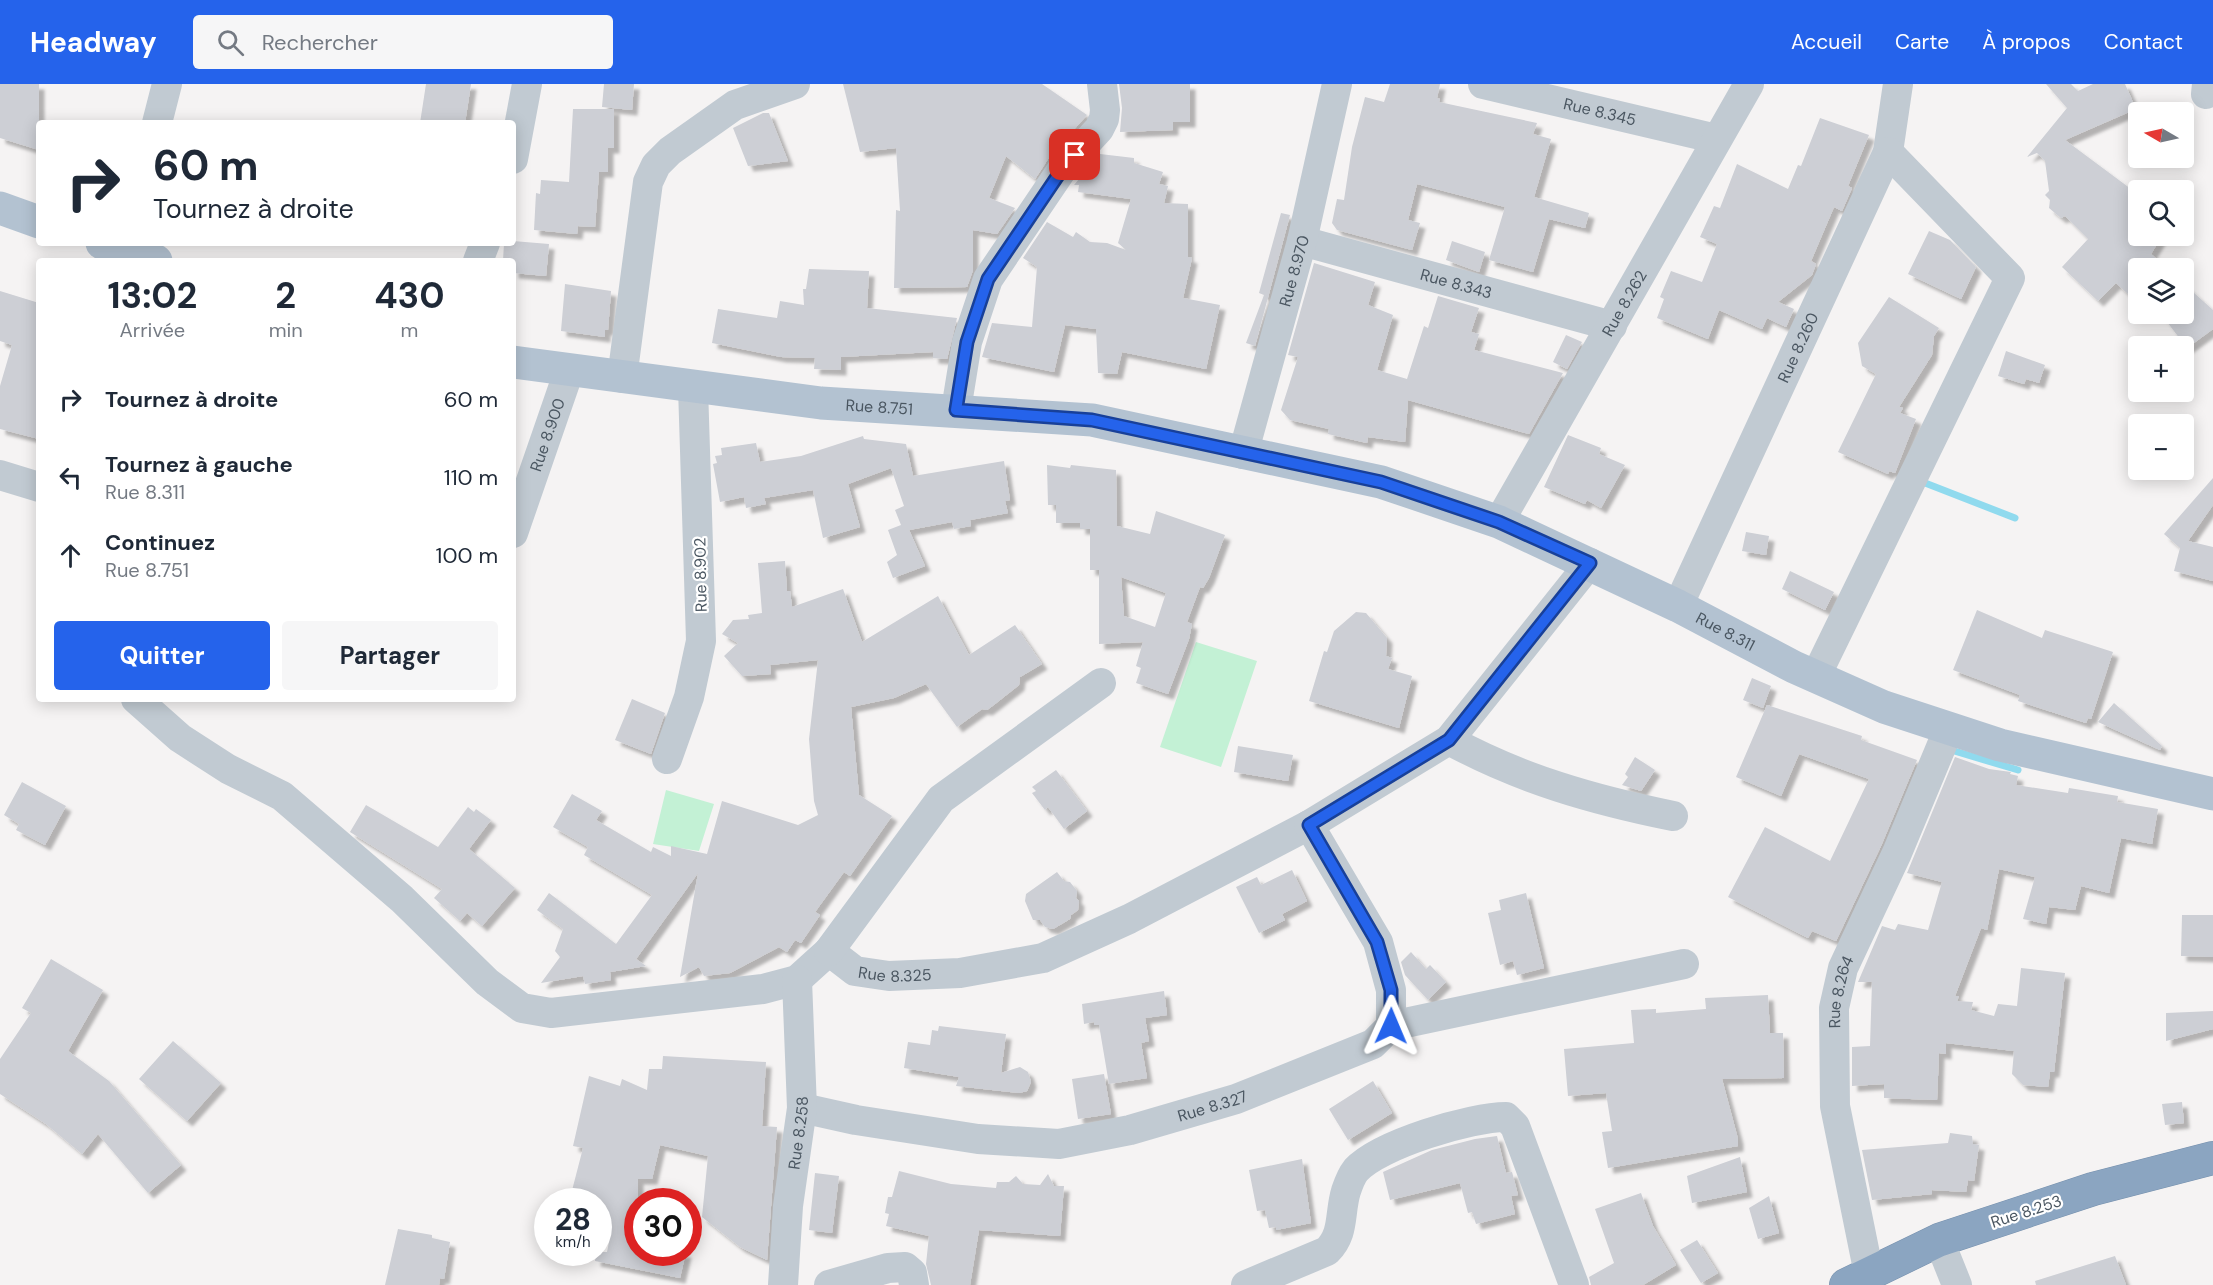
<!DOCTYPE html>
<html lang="fr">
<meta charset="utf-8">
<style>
:root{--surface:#fff;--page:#f6f6f7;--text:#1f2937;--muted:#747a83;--accent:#2563eb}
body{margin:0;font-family:"DM Sans",sans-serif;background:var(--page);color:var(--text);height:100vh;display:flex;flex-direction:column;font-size:22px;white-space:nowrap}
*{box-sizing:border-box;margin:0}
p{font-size:20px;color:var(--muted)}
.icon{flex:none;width:33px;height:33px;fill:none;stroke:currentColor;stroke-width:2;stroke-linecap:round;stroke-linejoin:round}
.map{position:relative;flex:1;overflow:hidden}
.panel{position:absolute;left:36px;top:174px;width:480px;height:444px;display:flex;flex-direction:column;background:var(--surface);border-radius:6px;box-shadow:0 3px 15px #0003}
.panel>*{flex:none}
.banner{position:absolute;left:36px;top:36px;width:480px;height:126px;border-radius:6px;box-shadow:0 3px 15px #0003;background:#fff;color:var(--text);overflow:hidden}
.needle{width:39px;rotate:279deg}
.fabs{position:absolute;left:2128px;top:18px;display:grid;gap:12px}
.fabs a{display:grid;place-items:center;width:66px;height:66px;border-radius:6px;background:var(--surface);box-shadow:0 3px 15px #0003;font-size:30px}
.speed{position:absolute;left:534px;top:1104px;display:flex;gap:12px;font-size:30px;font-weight:700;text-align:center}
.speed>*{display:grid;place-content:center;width:78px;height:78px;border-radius:50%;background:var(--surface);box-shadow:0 3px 15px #0003;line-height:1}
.speed small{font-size:15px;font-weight:400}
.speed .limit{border:9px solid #d22;background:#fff;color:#111}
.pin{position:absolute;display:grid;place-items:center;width:51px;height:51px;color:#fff;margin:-26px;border-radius:12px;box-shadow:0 3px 9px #0006}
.me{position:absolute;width:66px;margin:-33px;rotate:1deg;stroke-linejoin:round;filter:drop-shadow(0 0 4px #0008)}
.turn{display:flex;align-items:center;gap:21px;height:126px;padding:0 18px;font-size:27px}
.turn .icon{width:78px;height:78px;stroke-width:2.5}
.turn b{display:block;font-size:42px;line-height:51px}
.eta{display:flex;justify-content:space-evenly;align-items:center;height:102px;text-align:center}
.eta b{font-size:36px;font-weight:700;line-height:42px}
.action{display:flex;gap:12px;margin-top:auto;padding:12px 18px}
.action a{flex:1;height:69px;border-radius:6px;background:var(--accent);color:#fff;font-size:24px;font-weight:700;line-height:69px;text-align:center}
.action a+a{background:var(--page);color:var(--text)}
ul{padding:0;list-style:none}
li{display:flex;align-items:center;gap:18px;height:78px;padding:0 18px}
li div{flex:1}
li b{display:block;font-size:22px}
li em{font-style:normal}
header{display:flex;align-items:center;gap:36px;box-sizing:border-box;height:84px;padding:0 30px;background:var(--accent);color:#fff}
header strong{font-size:28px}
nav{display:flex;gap:33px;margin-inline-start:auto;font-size:21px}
.search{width:420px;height:54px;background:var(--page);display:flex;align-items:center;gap:15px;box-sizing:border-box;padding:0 21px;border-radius:6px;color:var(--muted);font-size:22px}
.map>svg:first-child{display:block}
.green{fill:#c3f1d5}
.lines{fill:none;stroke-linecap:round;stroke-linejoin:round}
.stream{stroke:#90daee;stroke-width:7}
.building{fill:#cdcfd5;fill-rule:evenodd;filter:url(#shadow)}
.highway-casing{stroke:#7690ad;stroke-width:34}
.minor{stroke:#c1cad2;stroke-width:30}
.major{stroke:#b3c2d1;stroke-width:33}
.highway{stroke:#8ba5c1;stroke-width:33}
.route-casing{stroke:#184099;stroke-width:15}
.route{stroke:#2563eb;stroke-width:10}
.labels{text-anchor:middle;stroke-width:4.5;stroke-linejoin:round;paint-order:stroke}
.street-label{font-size:16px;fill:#4a5661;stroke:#fff}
</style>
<header>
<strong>Headway</strong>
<div class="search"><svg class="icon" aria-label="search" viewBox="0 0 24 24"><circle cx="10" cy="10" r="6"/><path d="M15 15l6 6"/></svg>Rechercher</div>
<nav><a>Accueil</a><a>Carte</a><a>À propos</a><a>Contact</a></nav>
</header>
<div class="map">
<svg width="2213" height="1201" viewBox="0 0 2213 1201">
<defs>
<filter id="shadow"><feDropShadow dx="5.5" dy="5.5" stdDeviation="1.5" flood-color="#0004"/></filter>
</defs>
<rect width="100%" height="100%" fill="#f5f3f3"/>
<path class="green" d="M1196 558 1257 577 1221 683 1160 663Z
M666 706 714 720 699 767 653 760Z"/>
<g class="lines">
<path class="stream" d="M1920 397 2015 434
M1951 666 2018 686"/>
</g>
<path class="building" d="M0 0H39V66L0 54Z
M426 0H471L465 39H420Z
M604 0H634L632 26 602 23Z
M843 0H1042L1087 31 1050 72 1035 95 1006 72 989 114 1015 124 997 150 973 146V186L967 203 894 204 896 126 900 127 896 64 860 68Z
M1119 0H1190V38H1173V46L1120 48 1122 24Z
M1390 0H1440L1437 14 1440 15 1439 18 1537 39 1533 50 1551 55 1534 113 1589 129 1585 144 1549 135 1533 188 1489 176 1505 123 1417 100 1408 136 1420 139 1412 166 1337 146 1332 139 1337 115 1344 116 1352 63 1365 13 1384 18Z
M2046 0H2071L2078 7 2093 0H2125L2136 25 2065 56 2139 111V152H2162L2151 170 2167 184H2139V220L2116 199 2098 217 2062 183 2088 155 2065 132 2061 134 2049 124 2050 116 2045 111 2049 107 2045 77 2037 69 2027 73 2067 24Z
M573 25H614V64H608V88H599L595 143 578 142 577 150 534 146 536 109 540 110 541 96 569 98Z
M763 29H769L788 77 748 82 733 44Z
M1820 34 1869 51 1848 102 1852 104 1842 127 1834 123 1811 177 1816 180 1812 191 1778 218 1794 225 1786 243 1767 234 1762 245 1719 226 1708 255 1657 234 1664 215 1660 213 1671 187 1702 198 1717 160 1700 153 1714 122 1720 124 1737 80 1788 105 1798 81 1801 82Z
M1100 70 1134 74V79L1163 88 1159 100 1168 102 1164 119 1188 120V173L1192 174 1183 214 1220 221 1206 285 1122 268 1117 290 1098 289 1096 245 1065 241 1054 288 982 273 992 239 1032 243 1037 183 1023 174 1047 138 1073 153 1076 148 1090 158 1107 159 1126 166 1118 159 1131 115 1078 108 1079 101H1074Z
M1281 129 1290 131 1255 262 1246 259 1264 211 1259 209Z
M1929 147 1950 156 1976 183 1961 215 1908 190Z
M513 157 549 160 546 192 513 189V177H503L504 159H513Z
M1452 157 1485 168 1479 188 1446 176Z
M1314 179 1375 198 1368 221 1393 231 1377 286 1407 295 1424 242 1428 244 1438 212 1479 224 1471 248 1479 250 1474 266 1563 289 1529 350 1408 316 1405 358 1368 353 1367 359 1328 350 1329 345 1290 336 1281 326 1298 273 1288 271Z
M809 185 869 187 867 224 957 234 947 275 933 274V268L841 273V286L814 285 815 274 781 273 712 259 718 225 777 234 780 217 804 221 803 205H806Z
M565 200 611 207 608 246H605V253L561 247Z
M2184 200 2213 226V245L2187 264 2161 230H2184Z
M0 207 39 219V355L0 345V302L12 261 0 257Z
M1889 213 1939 244 1934 252 1932 271 1899 323 1903 324 1900 329 1916 335 1895 389 1889 387 1888 390 1838 368 1876 290 1862 282 1858 259Z
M1566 251 1582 258 1567 285 1553 278Z
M2006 267 2045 281 2039 299 2026 295 2024 300 1998 292Z
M1568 351 1601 364 1599 370 1625 381 1601 424 1587 416 1585 420 1544 403Z
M863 352 864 355 906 360 913 392 1004 377 1010 416 1005 417 1008 429 970 436 971 442 954 445 952 438 909 446 925 482 893 494 887 478 897 471 888 446 901 441 895 426 904 422 891 384 848 400 860 443 823 454 813 406 764 414 766 420 746 424 744 413 720 418 713 380 717 379 715 372 722 371 721 364 756 359 760 378 801 372Z
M1047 381 1070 384 1071 381 1116 386 1117 442 1150 450 1156 427 1225 451 1209 494 1203 504 1200 503 1187 538 1192 540 1189 555 1168 610 1136 599 1141 584 1136 582 1143 558 1099 560V486H1090V445H1080V439H1056V421H1048ZM1121 493 1166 509 1155 543 1124 532Z
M2213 394V421L2188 457 2213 463V497L2174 487 2180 464 2164 450Z
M1746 448 1769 452 1766 471 1742 467Z
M785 477 787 507H790L792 523 843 505 862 558 938 512 969 571 1015 541 1042 580 1020 593 1019 601 995 620 987 626 982 625 957 643 926 600 894 614 851 623 859 711 892 732 850 792 844 788 815 828 820 831 801 859 795 856 787 868 779 863 730 889 704 892 699 883 680 893 698 789 636 875 646 882 610 888 611 896 585 900 583 892 541 899 560 873 555 867 563 845 537 826 549 809 616 860 652 811 584 771 588 763 553 743 572 710 602 727 596 736 651 768 653 763 671 772V762L707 770 722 717 798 741 818 731 814 717 809 655 818 576 770 581 771 590 742 592 724 572 738 559 722 550 733 536 749 535 748 531 762 529 758 479Z
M1790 487 1834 508 1825 526 1782 505Z
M1977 526 2042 554 2045 546 2113 568 2091 635 2088 634 2086 639 2018 617 2020 611 1953 586Z
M1356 528 1366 529 1387 554 1386 572 1392 574 1388 585 1412 592 1399 644 1309 617 1324 567 1327 568 1334 547Z
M1752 594 1771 602 1763 624 1743 616Z
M632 615 665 629 651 670 615 656Z
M2114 619 2162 662 2160 666 2098 638Z
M1767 621 1862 652 1861 656 1917 676 1881 762 1836 857 1812 847 1808 854 1728 813 1765 743 1830 777 1869 695 1799 670 1781 712 1736 693Z
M1238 662 1293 671 1288 697 1234 688Z
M1635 673 1655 686 1641 707 1622 701 1628 693 1625 690Z
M1955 673 1989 685 2011 688 2010 690 2018 692 2016 701 2068 709 2069 704 2118 712 2117 718 2158 725 2152 760 2121 754 2109 809 2081 802 2075 826 2049 823 2046 840 2023 835 2035 793 1999 785 1987 846 1981 844 1955 912H1959L1957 917 1973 918 1971 926 1994 932 1998 920 2017 922 2021 884 2065 889 2054 988H2050L2048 1003 2023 1001 2012 990 2014 967 1946 959V970L1939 969 1937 1016 1884 1014V1000L1852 1002V963L1870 962 1872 898H1858L1882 842 1895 846 1898 840 1928 846 1942 798 1907 789Z
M1056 686 1087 727 1064 745 1048 723 1045 726 1032 709 1036 707 1032 703Z
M22 698 66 722 45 761 16 746 19 740 4 731Z
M366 721 438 763 468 723 474 728 476 725 491 736 469 765 515 804 482 842 467 829 460 837 434 814 442 805 350 748Z
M1292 786 1307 817 1282 830 1285 836 1259 849 1236 803 1257 793 1261 801Z
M1057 788 1064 797 1070 798 1077 807 1076 814 1079 817 1078 826 1071 831 1070 835 1053 845 1045 843 1040 836H1033L1025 817 1026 810Z
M1526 809 1544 884 1517 891 1513 877 1500 881 1488 829 1501 826 1499 816Z
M2182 831H2213V873L2181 872Z
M1411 868 1426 885 1430 881 1446 898 1428 916 1405 891 1401 878Z
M51 875 103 906 68 967 109 997 181 1081 148 1109 98 1050 82 1070 46 1040 0 1010V975L31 929 22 924Z
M1164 907 1167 931 1145 934 1149 957 1141 959 1147 994 1109 1000 1099 941H1094V938L1084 940 1082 920Z
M1768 911 1770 949H1783L1784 994 1722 995 1738 1055V1062L1608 1084 1602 1048 1612 1047 1606 1009 1568 1012 1564 965 1634 959 1631 926 1656 925V929L1706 925 1705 914Z
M2213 927V945L2166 957V929Z
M939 942 1006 950 1001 989 1020 983 1028 988 1031 998 1027 1007 1019 1009 956 1002 959 993 904 984 908 958 930 961 932 946 938 947Z
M173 957 221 999 187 1037 139 995Z
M663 972 766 978 762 1042 777 1043 767 1176 740 1163 702 1133 708 1072 660 1061 652 1095H638V1168H686L680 1194 595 1177 596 1168H607L610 1153 599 1151 603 1130 598 1129V1118H569L583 1064 573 1062 589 992 620 1002 622 995 647 1006 649 985H662Z
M1104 990 1111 1030 1078 1035 1072 995Z
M1373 997 1392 1029 1348 1056 1329 1025Z
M2182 1018 2184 1039 2165 1041 2162 1020Z
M1950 1049 1972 1052 1973 1060 1979 1061 1974 1097 1968 1096 1966 1108 1932 1106V1110L1872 1116 1862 1066 1948 1059Z
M1497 1052 1506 1089 1512 1088 1518 1111 1511 1112 1515 1130 1476 1140 1472 1128 1468 1129 1460 1099 1390 1116 1383 1088 1432 1066 1475 1055Z
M1740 1073 1747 1108 1692 1119 1687 1092Z
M1302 1075 1311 1139 1276 1146V1143L1269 1144 1265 1126 1257 1127 1249 1086Z
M899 1087 951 1100 996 1104 997 1098H1009L1016 1092 1023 1100 1040 1101 1048 1090 1054 1102H1064L1060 1152 979 1146 970 1201H931L926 1180 929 1152 886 1142 889 1130 885 1129 888 1113H892Z
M815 1089 839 1092 832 1149 809 1146Z
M1641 1109 1653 1142 1676 1181 1643 1201H1591L1589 1193 1614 1179 1595 1125Z
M1769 1112 1779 1149 1758 1155 1749 1124Z
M398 1145 432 1151V1154L450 1158 444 1195 440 1194 439 1201H385Z
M1697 1156 1718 1189 1701 1199 1680 1166Z
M2115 1172 2126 1201H2036L2035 1197Z"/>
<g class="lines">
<defs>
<path id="highway" d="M1846 1201 1939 1156 2093 1105 2213 1074"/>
</defs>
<use href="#highway" class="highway-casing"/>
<g class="minor">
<path id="s1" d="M1483 0 1717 55"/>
<path d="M2206 10 2207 0"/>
<path d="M157 39 167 0"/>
<path d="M513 75 527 0"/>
<path id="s2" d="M1302 157 1612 242"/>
<path d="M478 177 485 159"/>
<path d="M622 294 648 98 656 81 670 67 735 21 795 0"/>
<path d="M956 326 967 258 988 195 1063 84 1099 45 1104 35 1105 26 1102 0"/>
<path id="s3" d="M1243 370 1302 157 1337 0"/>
<path d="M0 391 39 403"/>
<path id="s4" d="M1499 438 1749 0"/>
<path id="s5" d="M513 449 569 287"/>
<path id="s6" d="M1678 522 1888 68 1898 0"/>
<path d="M1816 592 2010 194 1888 68"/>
<path id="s7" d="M136 615 180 654 228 685 282 712 402 815 487 898 522 924 551 929 763 905 797 896 829 867 855 887 889 892 960 889 1043 874 1129 835 1309 741 1449 656 1590 479"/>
<path d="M1449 656C1520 695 1594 716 1673 732"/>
<path d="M667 675 689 613 701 557 693 303"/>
<path d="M829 867 941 715 1101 599"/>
<path d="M1391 942 1684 880"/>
<path id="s8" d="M802 1024 856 1036 978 1055 1059 1060 1130 1046 1236 1015 1373 960 1391 942V906L1378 858 1309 741"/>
<path d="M1939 1156 1957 1201"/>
<path id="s9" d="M1869 1190 1835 1022 1834 924 1843 884 1897 769 1949 644"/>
<path id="s10" d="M783 1201 788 1122 802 1024 797 896"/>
<path d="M829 1201 888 1184 905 1183 912 1189 914 1201"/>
<path d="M1246 1201 1327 1167C1345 1149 1339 1130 1346 1107 1348 1101 1352 1091 1356 1086 1380 1060 1471 1033 1506 1033L1515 1042 1574 1201"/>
</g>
<g class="major">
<path d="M0 124 39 138"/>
<path d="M102 159 156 177"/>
<path id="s11" d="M513 278 821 319 1092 336 1381 398 1499 438 1678 522 1794 583 1884 623 2000 661 2213 710"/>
</g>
<use href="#highway" class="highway"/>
</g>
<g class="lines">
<defs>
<path id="route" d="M1075 71 1063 84 988 195 967 258 956 326 1092 336 1381 398 1499 438 1590 479 1449 656 1309 741 1377 858 1391 906V942"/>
</defs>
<use href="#route" class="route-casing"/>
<use href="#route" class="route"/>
</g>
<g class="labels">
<g class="street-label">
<text dy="6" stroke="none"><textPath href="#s1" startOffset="120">Rue 8.345</textPath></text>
<text dy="6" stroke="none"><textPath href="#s3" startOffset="190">Rue 8.970</textPath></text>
<text dy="6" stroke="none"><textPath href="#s2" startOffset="160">Rue 8.343</textPath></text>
<text dy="6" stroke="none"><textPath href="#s4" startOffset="252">Rue 8.262</textPath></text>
<text dy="6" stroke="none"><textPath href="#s6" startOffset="285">Rue 8.260</textPath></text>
<text dy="6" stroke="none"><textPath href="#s11" startOffset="369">Rue 8.751</textPath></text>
<text dy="6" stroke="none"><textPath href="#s5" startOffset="104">Rue 8.900</textPath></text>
<text transform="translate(700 491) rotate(-91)" y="6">Rue 8.902</text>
<text dy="6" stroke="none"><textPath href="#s11" startOffset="1254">Rue 8.311</textPath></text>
<text dy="6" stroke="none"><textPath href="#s7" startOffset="891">Rue 8.325</textPath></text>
<text dy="6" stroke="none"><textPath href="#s9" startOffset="286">Rue 8.264</textPath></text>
<text dy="6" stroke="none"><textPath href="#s8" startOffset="418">Rue 8.327</textPath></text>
<text dy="6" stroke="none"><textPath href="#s10" startOffset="153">Rue 8.258</textPath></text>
<text transform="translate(2026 1127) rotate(-18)" y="6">Rue 8.253</text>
</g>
</g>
</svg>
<div class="fabs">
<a><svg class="needle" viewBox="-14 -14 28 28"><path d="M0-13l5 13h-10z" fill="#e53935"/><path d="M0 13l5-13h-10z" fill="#747a83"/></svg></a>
<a><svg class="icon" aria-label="search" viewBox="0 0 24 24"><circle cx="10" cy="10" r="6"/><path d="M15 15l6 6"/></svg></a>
<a><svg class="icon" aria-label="layers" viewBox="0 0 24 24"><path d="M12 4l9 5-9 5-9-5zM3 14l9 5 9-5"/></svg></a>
<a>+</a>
<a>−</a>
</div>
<div class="speed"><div>28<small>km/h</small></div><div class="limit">30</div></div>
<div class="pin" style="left:1075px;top:71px;background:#d93025"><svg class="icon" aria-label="arrive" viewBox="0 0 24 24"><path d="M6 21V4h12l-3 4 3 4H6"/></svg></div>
<svg class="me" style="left:1391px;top:942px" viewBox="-20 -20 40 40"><path d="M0-17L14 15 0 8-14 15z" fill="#2563eb" stroke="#fff" stroke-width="4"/></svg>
<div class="banner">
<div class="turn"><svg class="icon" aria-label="right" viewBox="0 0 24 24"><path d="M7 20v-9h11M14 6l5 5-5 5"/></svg><div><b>60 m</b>Tournez à droite</div></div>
</div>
<section class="panel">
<div class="eta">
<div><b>13:02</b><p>Arrivée</p></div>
<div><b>2</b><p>min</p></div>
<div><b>430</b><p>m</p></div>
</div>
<ul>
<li><svg class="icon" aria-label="right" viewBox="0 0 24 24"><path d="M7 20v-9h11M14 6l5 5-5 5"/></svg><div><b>Tournez à droite</b></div><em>60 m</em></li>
<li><svg class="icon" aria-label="left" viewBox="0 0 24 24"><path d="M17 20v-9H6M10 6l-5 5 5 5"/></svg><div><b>Tournez à gauche</b><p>Rue 8.311</p></div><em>110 m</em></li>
<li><svg class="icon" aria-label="ahead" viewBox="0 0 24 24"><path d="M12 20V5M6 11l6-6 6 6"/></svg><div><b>Continuez</b><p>Rue 8.751</p></div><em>100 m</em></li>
</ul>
<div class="action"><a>Quitter</a><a>Partager</a></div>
</section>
</div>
